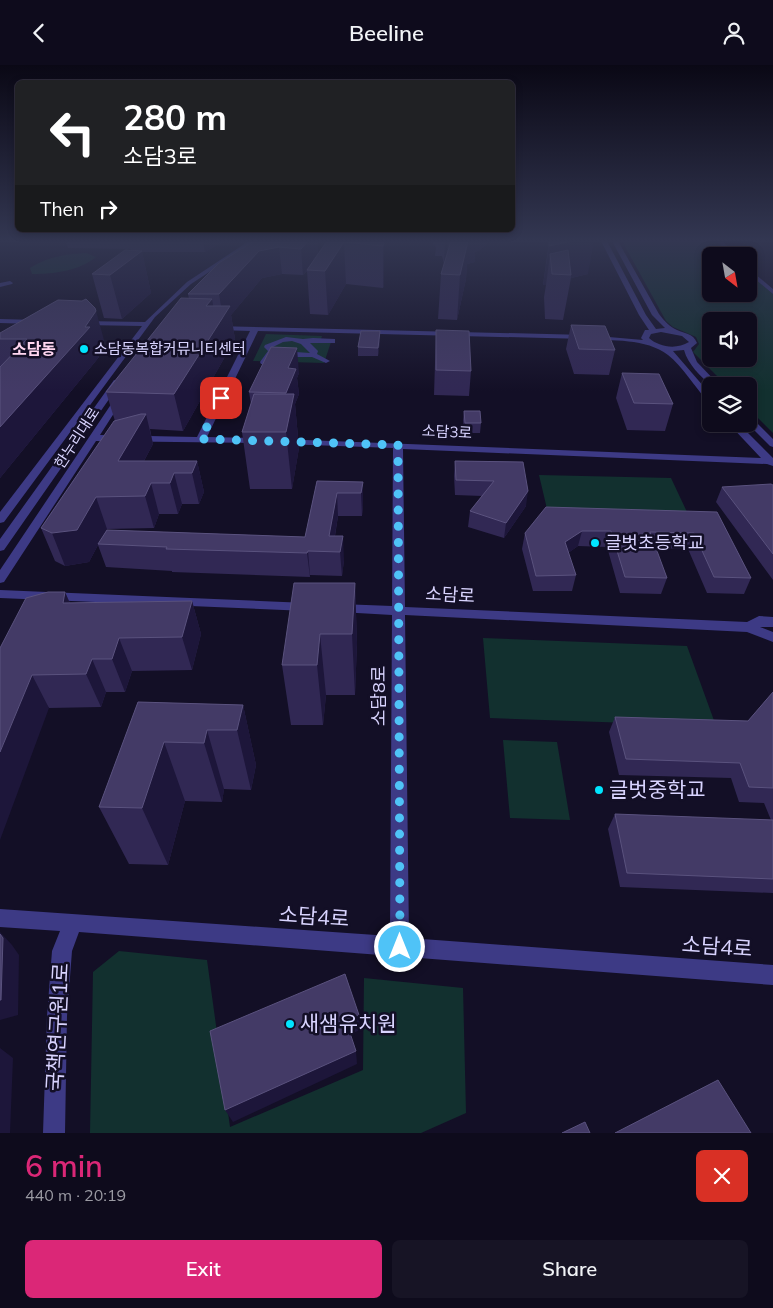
<!DOCTYPE html>
<meta charset="utf-8">
<style>
:root{--surface:#0e0b1c;--page:#171425;--text:#f1f3f6;--muted:#9b9ba3;--line:#2e2b3b;--accent:#db2777}
body{margin:0;font-family:Mulish,"Noto Sans KR",sans-serif;background:var(--page);color:var(--text);height:100vh;display:flex;flex-direction:column;font-size:19px;white-space:nowrap}
*{box-sizing:border-box;margin:0}
p{font-size:16px;color:var(--muted)}
.icon{flex:none;width:28px;height:28px;fill:none;stroke:currentColor;stroke-width:2;stroke-linecap:round;stroke-linejoin:round}
.map{position:relative;height:1068px;overflow:hidden}
.drawer{display:flex;flex-direction:column;background:var(--surface);flex:1}
.drawer>*{flex:none}
.hud{position:absolute;left:15px;top:15px;width:500px;height:152px;border-radius:8px;box-shadow:0 2px 8px #0003,0 0 0 1px var(--line);background:#202124;color:#fff;overflow:hidden}
.needle{width:32px;rotate:149deg}
.controls{position:absolute;left:702px;top:182px;display:grid;gap:10px}
.controls a{display:grid;place-items:center;width:55px;height:55px;border-radius:8px;background:var(--surface);box-shadow:0 2px 8px #0003,0 0 0 1px var(--line);font-size:25px}
.pin{position:absolute;display:grid;place-items:center;width:42px;height:42px;color:#fff;margin:-21px;border-radius:10px;box-shadow:0 2px 8px #0006}
.me{position:absolute;width:55px;margin:-28px;rotate:0deg;stroke-linejoin:round;filter:drop-shadow(0 0 4px #0008)}
.turn{display:flex;align-items:center;gap:18px;height:105px;padding:0 25px;font-size:22px}
.turn .icon{width:65px;height:65px;stroke-width:2.5}
.turn b{display:block;font-size:35px;line-height:42px}
.then{display:flex;align-items:center;height:48px;padding:0 25px;background:#0003;gap:10px;font-size:19px}
.round{display:grid;place-items:center;flex:none;width:52px;height:52px;border-radius:8px;background:var(--page)}
.overview{display:flex;align-items:center;justify-content:space-between;height:85px;padding:0 25px}
h1{font-size:30px;font-weight:600;line-height:38px;color:var(--accent)}
.button{display:flex;gap:10px;margin-top:auto;padding:10px 25px}
.button a{flex:1;height:58px;border-radius:8px;background:var(--accent);color:#fff;font-size:20px;font-weight:600;line-height:58px;text-align:center}
.button a+a{background:var(--page);color:var(--text)}
header{display:flex;justify-content:space-between;align-items:center;height:65px;padding:0 25px;background:var(--surface);font-size:22px;font-weight:600}
.map>svg:first-child{display:block}
.green{fill:#12302f;fill-rule:evenodd}
.lines{fill:none;stroke-linecap:round;stroke-linejoin:round}
.minor{fill:#3d3a85;fill-rule:evenodd}
.wall{fill:#312854}
.shaded-wall{fill:#1d163a}
.building{fill:#433a66;stroke:#5a527e}
.route{stroke:#4fc3f7;stroke-width:9;stroke-dasharray:0 16.2}
.poi-dot{fill:#00e5ff;stroke:#130f26;stroke-width:2}
.labels{text-anchor:middle;stroke-width:5;stroke-linejoin:round;paint-order:stroke}
.far-poi-label{font-size:15px;fill:#d9d4ff;stroke:#130f26;text-anchor:start}
.far-street-label{font-size:15px;fill:#d9d4ff;stroke:#130f26}
.far-quarter-label{font-size:16px;font-weight:bold;fill:#ffd6f0;stroke:#130f26}
.poi-label{font-size:18px;fill:#d9d4ff;stroke:#130f26;text-anchor:start}
.street-label{font-size:18px;fill:#d9d4ff;stroke:#130f26}
.near-poi-label{font-size:21px;fill:#d9d4ff;stroke:#130f26;text-anchor:start}
.near-street-label{font-size:21px;fill:#d9d4ff;stroke:#130f26}
</style>
<header><svg class="icon" aria-label="back" viewBox="0 0 24 24"><path d="M15 5l-7 7 7 7"/></svg>Beeline<svg class="icon" aria-label="person" viewBox="0 0 24 24"><circle cx="12" cy="8" r="4"/><path d="M4 21q1-7 8-7t8 7"/></svg></header>
<div class="map">
<svg width="773" height="1068" viewBox="0 0 773 1068">
<rect width="100%" height="100%" fill="#130f26"/>
<path class="green" d="M622 176H718L731 191H711V229H749V208L773 229V368L749 344V321H727L693 287 699 279 696 272 673 262 666 256ZM711 256H749V294H711Z
M86 188 96 192C79 206 54 209 32 209L30 203C47 192 65 189 86 188Z
M266 269 322 271 320 277H331L324 298 253 296Z
M539 410 671 413 687 447 547 444Z
M483 573 687 581 716 661 490 653Z
M503 675 557 677 570 755 510 753Z
M119 886 207 895 230 1062 363 1005 364 913 463 923 466 1048 421 1068H90L93 907Z"/>
<g class="lines">
<path class="minor" d="M249 176H256L191 219 155 252 4 457 0 458V447L142 261 84 260 80 258 81 256 145 257 187 217Z
M601 176H607L646 250 656 264 665 263 652 250 612 176H618L659 249C664 256 670 262 677 265 685 269 693 268 697 278L691 283 697 297 720 321H711C701 311 688 300 684 285L673 286 711 330V338L708 337C696 323 682 301 668 290 646 273 612 276 586 274L258 266 207 372 260 373 265 376 263 378 96 376 4 517 0 518V505L118 329 125 331 100 370 197 372 250 266 218 265H215V261L586 270 643 275 641 273 645 265H649L639 250ZM661 267 682 271 689 277C676 285 659 282 649 273L651 269Z
M717 176H723L736 191H730Z
M749 204 773 224V229L749 209Z
M10 216 13 218 12 219 0 222V218Z
M0 254 36 255 40 257 36 259 0 258Z
M286 272 303 274 313 273 335 274V278H310L318 286 317 289 330 296 326 298 312 292H289L274 289 267 299H261L260 297 268 286 264 282 265 280ZM292 276 301 279 310 288 281 286V282H273L283 277Z
M114 315 121 317 4 485 0 486V474Z
M749 352 752 353 773 374V382L770 381 748 359Z
M729 359H739L773 393V401L767 399 403 384 405 542 747 557 759 551 773 552V562H760L773 567V577L747 567 405 550 409 873 773 900V920L79 867 72 886 67 951 65 1068H43L47 951 52 886 60 866 0 862V844L390 871 392 550 340 547 334 543 340 539 392 541 393 383 283 379 278 376 280 374 761 393Z
M0 525 307 538 313 542 307 546 0 533Z"/>
</g>
<path class="wall" d="M66 176H224L205 187H142L151 228 122 254 104 253 92 209 132 186 131 184 68 183Z
M254 176H321L317 179 318 189 327 176 384 178V220L383 223 346 219 328 250 310 249 307 206 303 210 282 209 262 213 231 250 235 274 183 366 150 364 153 379 144 396H197L204 427 199 439H182L178 449H159L154 463 107 464V465L305 472 317 416 363 417V440L362 451H338L335 471 344 495 342 511 310 510V512L172 507V506L106 502 98 480 89 497 65 501 55 496 41 463 115 356 106 327 189 234 188 229Z
M433 176H490L480 185 475 187V197L467 199 466 214 457 255 438 254 441 209 444 199 442 191H435L436 182 433 179Z
M549 176 588 209 571 213 563 255 545 254 544 232 546 220H543Z
M571 260 615 285 609 310 574 309 566 284Z
M436 265 471 306 469 331 434 330Z
M380 266V275L378 291H358V282Z
M0 268 104 275 97 287 99 292 0 413Z
M299 308 297 313 299 329 295 339 299 383 292 424H250L242 367 251 339 249 327Z
M622 308 673 339 665 366 627 365 616 333Z
M464 346 481 358 480 368H464L463 355Z
M455 396 523 397 526 441 504 473 468 462 470 446 482 431 455 430 454 411Z
M773 420V515L716 437 722 422Z
M717 447 751 513 744 529 707 528 688 484 655 483 667 513 661 529 620 528 607 482 578 481 568 488 576 510 572 526H533L522 484 525 468Z
M355 518 357 578 355 630H326L323 660H291L282 600Z
M65 527 70 538 192 536 201 569 192 605 132 606 125 627H106L101 642 49 643 0 583Z
M773 627V828L620 822 608 764 615 749 771 755 764 738 739 737 731 713 619 710 609 667 615 652 748 656Z
M138 637 243 640 256 700 251 725 224 724 222 737 185 736 168 800 129 799 99 742Z"/>
<path class="shaded-wall" d="M203 176H224L205 187Z
M308 176H321L317 179 318 191 303 210 301 184Z
M445 176H448L447 198 444 199Z
M452 176H490L480 185 475 187V197L467 199 466 214 457 255 460 210Z
M572 176H594L588 209 571 213V210L550 189 546 220H543L549 181Z
M344 177 346 219 328 250 325 206Z
M384 178V220L383 223V181Z
M279 182 282 209 262 213 231 250 235 274 183 366 174 329 206 241 212 234 217 262 223 253 219 229 259 186Z
M142 186 151 228 122 254 110 210Z
M96 246 104 275 97 287 99 292 0 413V362L85 262Z
M380 266V275L378 291V283Z
M297 283 299 308 297 313 299 329 295 339 299 383 292 424 286 367V328L288 303Z
M146 349 153 379 127 427 118 396Z
M197 396 204 427 199 439 192 408Z
M174 408 182 439 178 449 170 418Z
M363 417V440L362 451 361 428Z
M151 418 159 449 154 463 145 431Z
M528 426 526 441 504 473 506 458Z
M337 428 338 451 332 487 329 471Z
M96 432 107 464 99 479H98V480L89 497 65 501 52 468Z
M582 466 578 481 561 493 565 477Z
M343 471 344 495 342 511 340 487Z
M308 486 310 510V512L307 488Z
M355 518 357 578 355 630 352 569Z
M65 527 79 560 63 538Z
M192 536 201 569 192 605 182 572Z
M320 569 326 630 323 660 317 600Z
M119 573 132 606 125 627 112 594Z
M92 594 106 627 101 642 86 609Z
M32 610 49 643 0 775V687Z
M243 640 256 700 251 725 237 665Z
M207 665 224 724 222 737 204 678Z
M164 677 185 736 168 800 142 743Z
M0 867 12 880 19 890 18 950 0 955Z
M359 950 360 965 348 970 346 956Z
M0 983 13 993 10 1068H0Z
M356 986 357 999 233 1057 225 1045Z"/>
<path class="building" d="M254 176H308L301 184 279 182 259 186 219 229H188L219 198Z
M327 176H379L384 178 383 181 344 177 325 206 307 205Z
M451 176H468L460 210 441 209Z
M549 176H572L549 181Z
M125 185 142 186 110 210 92 209Z
M568 185 571 210 552 209 550 189Z
M181 233 212 234 206 241H230L174 329 106 327Z
M86 234 95 243 96 246 85 262H90L0 362V302L27 274H0V268L58 235 82 236Z
M571 260 605 261 615 285 579 284Z
M436 265 469 266 471 306 436 305Z
M361 266H380L378 283 358 282Z
M271 282 297 283 288 303 296 304 286 328 249 327Z
M622 308 659 309 673 339 634 338Z
M254 329H294L286 367H242Z
M464 346H480L481 358H465Z
M141 349H146L118 396H197L192 408H174L170 418H151L145 431 96 432 77 465 52 468 41 463 114 356Z
M455 396 523 397 528 426 506 458 470 446 494 416 456 415Z
M317 416 363 417 361 428H337L329 471H343L340 487 308 486 307 488 166 484 167 482 98 479 107 465 305 472Z
M771 419 773 420V489L722 422Z
M546 442 717 447 751 513 714 512 694 468 650 467 667 513 625 512 611 466H582L565 477 576 510 536 511 525 468Z
M294 518H355L352 569H320L317 600H282Z
M48 527H65L63 538 192 536 182 572 119 573 112 594H92L86 609 32 610 0 687V583L26 533Z
M773 627V723L749 722 740 698 626 694 615 652 748 656Z
M138 637 243 640 237 665H207L204 678 164 677 142 743 99 742Z
M615 749 773 755V814L627 808Z
M0 869 3 873 1 935H0Z
M345 909 359 950 346 956 356 986 225 1045 210 966Z
M718 1015 751 1068H615Z
M585 1057 590 1068H562Z"/>
<linearGradient id="sky" x2="0" y2="1"><stop stop-color="#0a0815"/><stop offset="0.54" stop-color="#333752"/><stop offset="1" stop-color="#333752" stop-opacity="0"/></linearGradient>
<rect width="773" height="326" fill="url(#sky)"/>
<g class="lines">
<path class="route" d="M221 333 201 374 398 380 400 882"/>
</g>
<g class="poi-dot">
<circle cx="84" cy="284" r="5"/>
<circle cx="595" cy="478" r="5"/>
<circle cx="599" cy="725" r="5"/>
<circle cx="290" cy="959" r="5"/>
</g>
<g class="labels">
<g class="far-poi-label">
<text x="94" y="289">소담동복합커뮤니티센터</text>
</g>
<g class="far-street-label">
<text transform="translate(447 367) rotate(3)" y="5">소담3로</text>
<text transform="translate(77 373) rotate(-57)" y="5">한누리대로</text>
</g>
<g class="far-quarter-label">
<text x="34" y="290">소담동</text>
</g>
<g class="poi-label">
<text x="605" y="484">글벗초등학교</text>
</g>
<g class="street-label">
<text transform="translate(450 530) rotate(3)" y="6">소담로</text>
<text transform="translate(379 631) rotate(-90)" y="6">소담8로</text>
</g>
<g class="near-poi-label">
<text x="609" y="732">글벗중학교</text>
<text x="300" y="966">새샘유치원</text>
</g>
<g class="near-street-label">
<text transform="translate(314 852) rotate(4)" y="7">소담4로</text>
<text transform="translate(717 882) rotate(4)" y="7">소담4로</text>
<text transform="translate(58 962) rotate(-87)" y="7">국책연구원1로</text>
</g>
</g>
</svg>
<div class="controls">
<a><svg class="needle" viewBox="-14 -14 28 28"><path d="M0-13l5 13h-10z" fill="#e53935"/><path d="M0 13l5-13h-10z" fill="#9b9ba3"/></svg></a>
<a><svg class="icon" aria-label="sound" viewBox="0 0 24 24"><path d="M4 9h4l5-4v14l-5-4H4zM17 9q2 3 0 6"/></svg></a>
<a><svg class="icon" aria-label="layers" viewBox="0 0 24 24"><path d="M12 4l9 5-9 5-9-5zM3 14l9 5 9-5"/></svg></a>
</div>
<div class="pin" style="left:221px;top:333px;background:#d93025"><svg class="icon" aria-label="arrive" viewBox="0 0 24 24"><path d="M6 21V4h12l-3 4 3 4H6"/></svg></div>
<svg class="me" style="left:400px;top:882px" viewBox="-20 -20 40 40"><circle r="17" fill="#4fc3f7" stroke="#fff" stroke-width="3"/><path d="M0-11L8 9 0 5-8 9z" fill="#fff"/></svg>
<div class="hud">
<div class="turn"><svg class="icon" aria-label="left" viewBox="0 0 24 24"><path d="M17 20v-9H6M10 6l-5 5 5 5"/></svg><div><b>280 m</b>소담3로</div></div>
<div class="then">Then<svg class="icon" aria-label="right" viewBox="0 0 24 24"><path d="M7 20v-9h11M14 6l5 5-5 5"/></svg></div>
</div>
</div>
<section class="drawer">
<div class="overview"><div><h1>6 min</h1><p>440 m · 20:19</p></div><a class="round" style="background:#d93025;color:#fff"><svg class="icon" aria-label="close" viewBox="0 0 24 24"><path d="M6 6l12 12M18 6L6 18"/></svg></a></div>
<div class="button"><a>Exit</a><a>Share</a></div>
</section>
